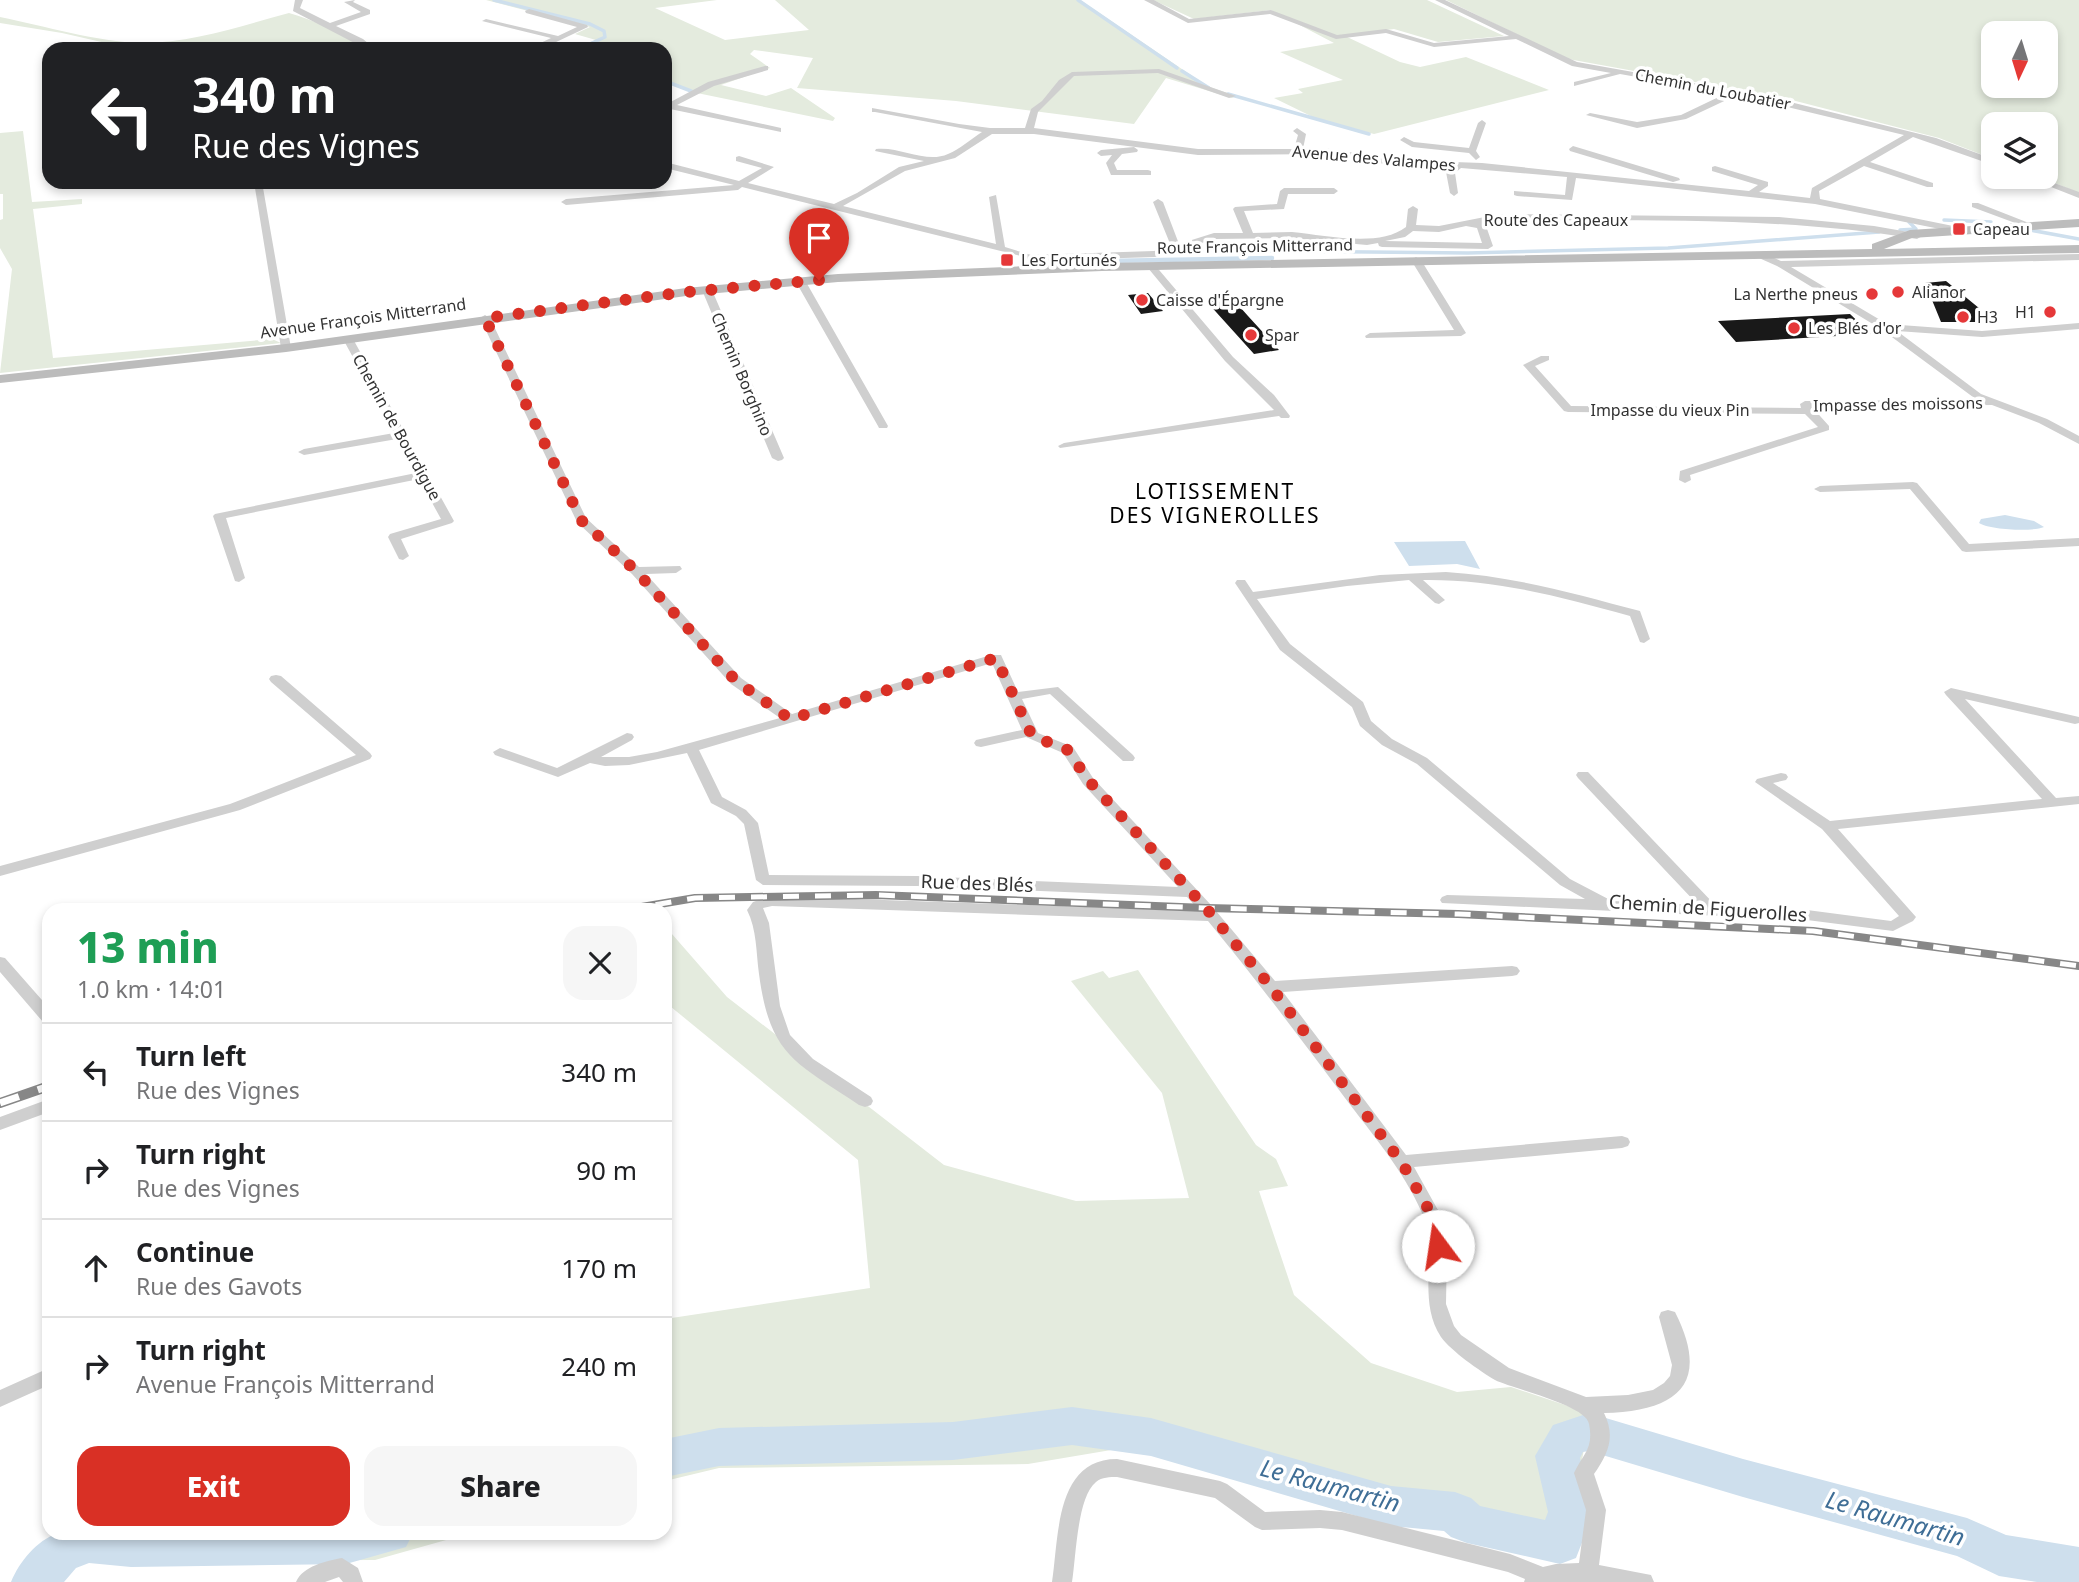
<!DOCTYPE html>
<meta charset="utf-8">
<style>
:root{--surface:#fff;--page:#f6f6f6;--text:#202124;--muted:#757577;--line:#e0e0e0;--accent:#d93025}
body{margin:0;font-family:"Noto Sans",sans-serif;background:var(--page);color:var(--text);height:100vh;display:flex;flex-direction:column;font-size:26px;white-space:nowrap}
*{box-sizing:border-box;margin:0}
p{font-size:23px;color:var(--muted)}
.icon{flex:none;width:38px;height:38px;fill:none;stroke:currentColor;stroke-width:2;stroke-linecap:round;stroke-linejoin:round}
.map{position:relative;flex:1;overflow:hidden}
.details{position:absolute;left:42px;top:903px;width:630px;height:637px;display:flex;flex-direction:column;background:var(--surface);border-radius:21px;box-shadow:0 4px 10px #0003}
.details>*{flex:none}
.guide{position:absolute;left:42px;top:42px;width:630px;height:147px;border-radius:21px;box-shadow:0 4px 10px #0003;background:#202124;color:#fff;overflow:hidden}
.needle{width:46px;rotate:184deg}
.buttons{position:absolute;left:1981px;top:21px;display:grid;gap:14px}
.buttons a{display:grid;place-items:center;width:77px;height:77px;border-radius:14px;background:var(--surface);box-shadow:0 4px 10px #0003;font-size:35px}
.pin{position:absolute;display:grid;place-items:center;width:60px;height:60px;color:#fff;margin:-72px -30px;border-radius:50% 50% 50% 0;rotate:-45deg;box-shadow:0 0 7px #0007}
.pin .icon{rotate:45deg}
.me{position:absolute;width:77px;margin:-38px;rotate:346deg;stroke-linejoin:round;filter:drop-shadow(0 0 5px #0008)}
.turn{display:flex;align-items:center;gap:24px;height:147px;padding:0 35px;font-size:32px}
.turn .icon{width:91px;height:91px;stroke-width:2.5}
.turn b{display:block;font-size:49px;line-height:60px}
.round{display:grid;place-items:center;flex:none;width:74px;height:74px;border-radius:21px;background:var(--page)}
.head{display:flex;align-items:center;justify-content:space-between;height:119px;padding:0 35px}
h1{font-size:42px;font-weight:800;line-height:52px;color:#1e9e55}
.primary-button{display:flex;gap:14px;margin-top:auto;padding:14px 35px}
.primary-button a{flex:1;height:80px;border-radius:21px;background:var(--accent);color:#fff;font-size:28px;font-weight:800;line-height:80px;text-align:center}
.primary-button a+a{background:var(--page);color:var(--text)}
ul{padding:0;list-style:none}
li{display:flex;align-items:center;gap:21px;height:98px;padding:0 35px;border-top:2px solid var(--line)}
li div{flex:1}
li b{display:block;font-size:26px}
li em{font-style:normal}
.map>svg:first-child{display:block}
.green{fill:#e4ebde;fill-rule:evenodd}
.water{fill:#cedfed}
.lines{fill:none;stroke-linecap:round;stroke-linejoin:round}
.stream-far1{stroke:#cedfed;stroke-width:3.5}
.stream{stroke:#cedfed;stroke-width:4.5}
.river{fill:#cedfed;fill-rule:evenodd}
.building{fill:#191919}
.street{fill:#cfcfcf;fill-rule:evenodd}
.secondary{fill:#bcbcbc;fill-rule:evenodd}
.rail-far1-casing{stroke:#878787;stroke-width:8}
.rail-casing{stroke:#878787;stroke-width:10}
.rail-far1{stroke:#fff;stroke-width:5;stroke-dasharray:16;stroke-linecap:butt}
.rail{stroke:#fff;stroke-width:7;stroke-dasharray:20;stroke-linecap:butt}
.route{stroke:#d93025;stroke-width:12;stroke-dasharray:0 21.6}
.poi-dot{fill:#e53839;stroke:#fff;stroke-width:2.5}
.labels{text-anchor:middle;stroke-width:7;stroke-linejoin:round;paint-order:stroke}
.far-street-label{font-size:16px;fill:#323232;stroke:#fff}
.far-poi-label{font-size:16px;fill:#323232;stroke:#fff;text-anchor:start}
.street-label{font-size:19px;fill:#323232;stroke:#fff}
.neighbourhood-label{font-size:21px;letter-spacing:2px;fill:#000;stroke:#fff}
.near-water-label{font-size:24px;font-style:italic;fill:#3f6e96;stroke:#fff}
</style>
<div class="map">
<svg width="2079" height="1582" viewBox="0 0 2079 1582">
<rect width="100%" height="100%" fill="#fff"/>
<path class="green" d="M486 0H717L655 8 725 40 809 30 775 0H1080L1207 86 1236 96 1232 98 1166 78 1134 124 956 101 797 88 813 58 754 50 750 54 770 68 721 85 766 96 791 88 835 118 833 121 697 93 665 82V49H573L596 40 575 34 590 27Z
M1153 0H1427L1504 36 1438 42 1394 29 1345 36 1400 62 1420 67 1466 57 1549 90 1374 134 1317 119 1274 98 1303 93 1298 89 1343 80 1280 52 1334 43 1271 10 1194 19Z
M1446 0H2079V193L2040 177H2046V124H1993V159L1939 138 1788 99 1568 59ZM1993 33H2046V86H1993Z
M289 13C315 21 342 31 362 49H132L62 33 0 23V17C45 26 97 42 142 43 192 43 241 26 289 13Z
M23 131 32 202 82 199V204L33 209 53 358 272 339 281 343 0 373 12 269 0 248V220L3 219V194H0V133Z
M665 926 727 997 944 1165 1076 1201 1189 1198 1162 1093 1071 981 1103 971 1109 978 1138 970 1256 1145 1276 1159 1288 1186 1259 1191 1294 1295 1371 1363 1457 1392 1511 1387 1583 1411 1584 1449 1564 1559 1123 1448 1028 1464 719 1468 665 1481V1319L870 1288 858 1160 665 1002Z
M64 1533H471L375 1560 68 1561 54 1538Z"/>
<path class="water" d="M2005 515 2034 521 2044 527C2033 532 1990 530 1979 523L1981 519Z
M1465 541 1480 569 1457 564 1409 566 1394 542Z"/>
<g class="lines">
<path class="stream-far1" d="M494 0 590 24 604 31 605 37 579 49
M1078 0 1177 68
M1182 71 1209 88
M665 81 691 91
M1228 94 1369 134
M1944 220 1991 222
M1900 230 1916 229 1909 222
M2030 230 2079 239
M1186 250 1468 253 1668 248 1879 232
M1265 258H1272"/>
<path class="stream" d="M1052 262 1272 258"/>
<path class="river" d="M1072 1407 1151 1418 1391 1486 1455 1492 1471 1498 1480 1506 1545 1520 1548 1512 1535 1456 1553 1425 1589 1413 1743 1459 1967 1518 2006 1535 2079 1547V1582H2037L1999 1576 1957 1556 1743 1497 1589 1451 1583 1452 1580 1458 1594 1512 1576 1558 1560 1564 1467 1543 1451 1537 1444 1531 1391 1526 1151 1456 1072 1445 953 1460 719 1466 665 1477V1439L719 1428 953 1422Z
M58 1533H413L406 1547 346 1564 131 1567 89 1563 76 1568 64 1582H11C20 1561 36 1541 58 1533Z"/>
</g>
<path class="building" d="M1946 281 1996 322H1941L1925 283Z
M1148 293 1163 311 1141 314 1128 295Z
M1232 298 1248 316 1279 350 1254 354 1207 302Z
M1850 314 1871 334 1736 342 1718 321Z"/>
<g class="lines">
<path class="street" d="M295 0H303L300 8 330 23 361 12 344 2 355 0 353 2 370 10V14L336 26 363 39 375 49H366L293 11Z
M1144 0H1154L1189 19 1271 10 1337 35 1386 29 1434 43 1509 36 1435 0H1445L1577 62 1762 95 1936 138 1993 159V165L1913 137 1870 162 1933 183V187H1927L1864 166 1819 191 1820 199 1958 227V231L1955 232 1815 204 1576 178 1572 200 1517 196 1514 195V191L1565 195 1567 177 1461 168 1455 173 1458 193 1454 196 1450 193 1446 172 1450 167 1398 166 1324 154 1198 155 1034 134H992L955 158 905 171 843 206 996 244 989 197 996 195 1005 247 1031 255 1154 251 1171 246 1153 202 1158 199 1163 202 1179 244 1214 233H1243L1233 209 1235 207 1277 204 1280 191 1284 188H1334L1338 191 1334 194H1288L1284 209 1244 211 1253 233C1266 233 1279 232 1292 232 1325 235 1379 248 1406 227L1408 209 1413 206 1418 209 1416 225 1439 226 1500 214 1779 217 1874 226 1920 234 1922 236 1917 239C1779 216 1639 221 1500 220L1482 223 1486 226 1493 246 1488 249 1382 247 1379 246 1378 243 1367 245 1289 238 1215 239 1155 257 1029 261 1021 256 742 187 738 190 566 205 561 202 566 199 734 185 665 168V162L739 181 762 168 736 161V157L739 156 774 167 748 183 834 204 857 193 899 167 924 161 875 151 876 149C900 146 926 164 948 154 960 149 971 139 982 132L875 112H872V108L959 124 990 128H1025L1031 109 1042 101 1059 80 1072 72 1159 69 1236 96 1229 98 1158 73 1074 76 1038 112 1034 128 1198 149H1294L1298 135 1293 131 1297 128 1306 134 1303 149 1324 148 1398 160 1482 163 1749 191 1758 185 1712 171V167L1715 166 1768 182V186L1759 192 1810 198 1812 188 1904 135 1737 95 1686 119 1637 128 1586 115 1590 113 1637 122 1681 115 1727 93 1620 74 1574 86V82L1611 73 1572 66 1516 39 1434 47 1386 33 1336 39 1270 14 1188 23ZM1466 226 1477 228 1482 243 1385 241 1405 237 1413 231 1439 232Z
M529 9 587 25 588 27 554 43 575 49 547 46 539 49H528L551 38 482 21 486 19 558 36 577 27 526 13 525 11Z
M765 66H768V70L714 86 677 105 781 128V132L670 109 665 110V105L708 82Z
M1482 120 1486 123 1476 151 1480 157 1476 160 1469 153 1412 147 1400 140 1404 137 1414 142 1469 148 1478 123Z
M1573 146 1679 178 1680 180 1673 182 1570 151 1569 149Z
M1134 147 1138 150 1137 152 1122 154 1114 163 1117 170H1148L1151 171V175H1111L1106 163 1112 155 1101 156 1097 153 1101 150Z
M2026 177H2038L2079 192V198Z
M254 182H262L291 348 286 351 281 348Z
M1972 203H1978L2034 225 2026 227 1972 207Z
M1759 254H1765L1781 261 2079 254V260L1791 267 1887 324 1982 331 2079 323V329L1982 337 1897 331 1981 394 2047 419 2079 436V444L2039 423 1992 405 1812 407 1829 426V430L1690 475 1691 480 1685 483 1679 480 1680 471 1818 427 1805 414 1568 412 1564 411 1523 365 1541 356H1549V360L1535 366 1571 406 1801 408 1800 404 1805 401 1977 400 1881 329 1777 266 1759 258Z
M1416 257 1421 260 1466 333 1461 336 1366 338 1365 336 1370 333 1454 330 1411 260Z
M1151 263 1154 264 1233 357 1274 395 1290 416 1289 418H1281L1279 416 1060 448 1058 446 1064 443 1274 410 1225 361 1148 268V264Z
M801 279 806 282 888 426 887 428H879L878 426 796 282Z
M707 287 712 290 784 458 782 460 778 461 772 458 702 290Z
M485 315 490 318 586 518 639 567 680 566 682 569 676 573 646 574 741 678 792 714 991 655H1001L1018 692 1058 687 1133 755 1135 758 1133 761H1123L1050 694 1022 699 1038 733 1073 747 1093 778 1211 905 1275 981 1512 966 1517 967 1520 971 1517 975 1512 976 1283 992 1406 1155 1622 1136 1628 1138 1630 1142 1628 1146 1622 1148 1414 1167 1439 1212 1444 1227 1447 1246 1446 1304 1454 1326 1461 1335 1509 1368 1586 1397 1628 1395 1653 1390 1664 1383 1670 1376 1672 1365 1659 1317 1661 1312 1668 1310 1675 1312C1712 1385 1676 1411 1604 1413 1616 1437 1608 1454 1594 1474L1606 1510 1599 1565 1651 1575 1654 1582H1524L1525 1579 1508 1572 1342 1530 1320 1528 1262 1530 1255 1527 1215 1498 1117 1477C1110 1477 1102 1477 1096 1482 1077 1497 1076 1558 1072 1582H1052C1059 1537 1055 1459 1117 1459L1220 1481 1227 1484 1265 1512 1320 1510 1342 1512 1510 1554 1543 1567 1556 1564 1579 1563 1586 1510 1574 1473C1583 1454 1594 1449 1589 1424 1586 1405 1513 1389 1495 1380 1480 1371 1451 1351 1441 1337 1416 1299 1439 1253 1422 1213 1404 1171 1372 1134 1345 1098 1300 1038 1256 979 1208 921L772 906 763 908 769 923 780 1006 790 1035 813 1059 871 1097 873 1101 871 1105 865 1107 859 1105C796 1062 770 1057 759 974 756 952 757 930 747 910L753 902 771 896 1200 911 1187 897 917 886 763 885 756 880 744 824 736 816 711 803 687 753 629 765 605 766 590 763 558 777 495 755 493 752 500 748 557 768 627 733 632 734 634 737 632 740 601 757H629L657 752 780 718 731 684 632 574 577 522 480 318ZM992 663 1022 730 976 740 974 743 976 746 981 747 1026 737 1063 753 1083 784 1178 887 917 876 769 875 758 823 746 810 722 797 699 750Z
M348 336 353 339 454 521 452 523 401 539 409 556 403 560 399 559 388 537 390 534 441 519 419 479 226 518 245 578 239 582 235 581 213 516 215 514 416 473 397 439 304 455 298 452 304 449 394 433 343 339Z
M1913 482 1917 483 1969 544 2079 538V546L1966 552 1962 551 1910 489 1820 492 1814 489 1820 486Z
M1446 572C1513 576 1576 594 1640 611L1650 639 1644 643 1640 642 1630 616C1561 597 1496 579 1423 580L1445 600 1439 604 1435 603 1409 580 1347 586 1257 599 1290 644 1363 702 1371 721 1392 739 1427 758 1570 879 1612 901 1698 905 1578 778 1576 775 1578 772H1588L1716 906 1807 910 1891 921 1899 916 1822 829 1755 782 1757 779 1781 773 1786 774 1788 777 1786 780 1773 783 1830 821 2042 799 1946 695 1944 692 1951 688 2079 717V723L2075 724 1965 699 2056 798 2079 796V804L1838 829 1916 917 1913 921 1893 931 1807 920 1442 903 1440 900 1442 897 1447 895 1585 899 1560 885 1417 764 1382 745 1360 726 1352 707 1280 650 1235 583 1237 580H1245L1253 592 1380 575Z
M276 675 281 676 370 753 372 756 370 759 240 810 0 876V866L230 804 356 755 271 682 269 679 271 676Z
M0 957 5 958 49 1008V1024L43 1022 0 972Z
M49 1099V1112L0 1130V1117Z
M49 1368V1385L0 1407V1390Z
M342 1558 358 1568 363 1582H343L339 1577 325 1582H296C303 1566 326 1561 342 1558Z"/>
<path class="secondary" d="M2079 219V227L1912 238 1884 249 2079 245V253L1102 271 838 282 686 296 286 352 0 383V375L286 344 686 288 838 274 1102 263 1872 249V244L1910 230Z"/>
<defs>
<path id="rail-far1" d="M624 910 695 898 876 895 1206 908 1458 914 1813 931 2079 966"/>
<path id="rail" d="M0 1103 49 1086"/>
</defs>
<use href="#rail-far1" class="rail-far1-casing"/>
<use href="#rail" class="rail-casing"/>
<use href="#rail-far1" class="rail-far1"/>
<use href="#rail" class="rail"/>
</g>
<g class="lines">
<path class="route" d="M819 280 686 292 485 318 581 520 636 571 736 681 790 719 996 658 1032 736 1068 750 1088 780 1206 908 1271 987 1402 1163 1430 1212 1438 1246"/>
</g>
<g class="poi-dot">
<rect x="1952" y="222" width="14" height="14" rx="3.5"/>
<rect x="1000" y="253" width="14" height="14" rx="3.5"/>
<circle cx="1898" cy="292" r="7"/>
<circle cx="1872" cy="294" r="7"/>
<circle cx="1142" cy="300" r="7"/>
<circle cx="2050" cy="312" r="7"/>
<circle cx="1963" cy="317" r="7"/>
<circle cx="1794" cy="328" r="7"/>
<circle cx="1251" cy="335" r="7"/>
</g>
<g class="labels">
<g class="far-street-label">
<text transform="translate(1713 89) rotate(11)" y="6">Chemin du Loubatier</text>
<text transform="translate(1374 158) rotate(5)" y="6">Avenue des Valampes</text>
<text x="1556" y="226">Route des Capeaux</text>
<text transform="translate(1255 246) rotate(-1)" y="6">Route François Mitterrand</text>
<text transform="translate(363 318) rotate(-8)" y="6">Avenue François Mitterrand</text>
<text transform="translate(742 374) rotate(67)" y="6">Chemin Borghino</text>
<text transform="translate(1898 404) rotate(-1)" y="6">Impasse des moissons</text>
<text x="1670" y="416">Impasse du vieux Pin</text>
<text transform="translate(397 427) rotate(61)" y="6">Chemin de Bourdigue</text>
</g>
<g class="far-poi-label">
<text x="1973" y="235">Capeau</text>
<text x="1021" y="266">Les Fortunés</text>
<text x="1912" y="298">Alianor</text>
<text x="1858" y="300" text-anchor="end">La Nerthe pneus</text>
<text x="1156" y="306">Caisse d'Épargne</text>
<text x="2036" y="318" text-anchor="end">H1</text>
<text x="1977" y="323">H3</text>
<text x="1808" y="334">Les Blés d'or</text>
<text x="1265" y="341">Spar</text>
</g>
<g class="street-label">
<text transform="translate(977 883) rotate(2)" y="7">Rue des Blés</text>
<text transform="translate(1708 908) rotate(4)" y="7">Chemin de Figuerolles</text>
</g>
<g class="neighbourhood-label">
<text x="1215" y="499">LOTISSEMENT<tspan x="1215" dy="24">DES VIGNEROLLES</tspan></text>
</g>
<g class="near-water-label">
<text transform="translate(1330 1486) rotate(15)" y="8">Le Raumartin</text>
<text transform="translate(1895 1519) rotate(16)" y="8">Le Raumartin</text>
</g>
</g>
</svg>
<div class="buttons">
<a><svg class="needle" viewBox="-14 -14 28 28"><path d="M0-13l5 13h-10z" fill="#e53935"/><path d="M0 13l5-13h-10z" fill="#757577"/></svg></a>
<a><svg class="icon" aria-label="layers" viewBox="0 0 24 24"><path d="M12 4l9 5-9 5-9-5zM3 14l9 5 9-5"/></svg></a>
</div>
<div class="pin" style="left:819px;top:280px;background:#d93025"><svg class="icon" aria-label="arrive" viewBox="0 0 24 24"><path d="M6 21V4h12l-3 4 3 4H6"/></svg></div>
<svg class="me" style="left:1438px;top:1246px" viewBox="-20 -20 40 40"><circle r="19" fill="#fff"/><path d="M0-13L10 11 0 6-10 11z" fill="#d93025"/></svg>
<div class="guide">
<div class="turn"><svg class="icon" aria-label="left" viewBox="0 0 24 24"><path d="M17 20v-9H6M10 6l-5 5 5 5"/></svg><div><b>340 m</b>Rue des Vignes</div></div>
</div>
<section class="details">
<div class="head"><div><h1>13 min</h1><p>1.0 km · 14:01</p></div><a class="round"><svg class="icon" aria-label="close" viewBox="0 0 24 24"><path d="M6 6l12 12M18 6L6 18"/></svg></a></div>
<ul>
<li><svg class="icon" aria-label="left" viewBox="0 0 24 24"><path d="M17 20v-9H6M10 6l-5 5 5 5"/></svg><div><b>Turn left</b><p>Rue des Vignes</p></div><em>340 m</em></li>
<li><svg class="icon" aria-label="right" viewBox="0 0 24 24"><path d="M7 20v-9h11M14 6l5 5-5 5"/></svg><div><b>Turn right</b><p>Rue des Vignes</p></div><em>90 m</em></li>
<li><svg class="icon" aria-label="ahead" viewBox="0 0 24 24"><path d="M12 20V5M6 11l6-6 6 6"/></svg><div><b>Continue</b><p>Rue des Gavots</p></div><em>170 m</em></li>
<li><svg class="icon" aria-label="right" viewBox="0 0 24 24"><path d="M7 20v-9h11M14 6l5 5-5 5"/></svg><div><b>Turn right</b><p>Avenue François Mitterrand</p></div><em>240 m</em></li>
</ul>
<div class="primary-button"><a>Exit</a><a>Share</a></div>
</section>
</div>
